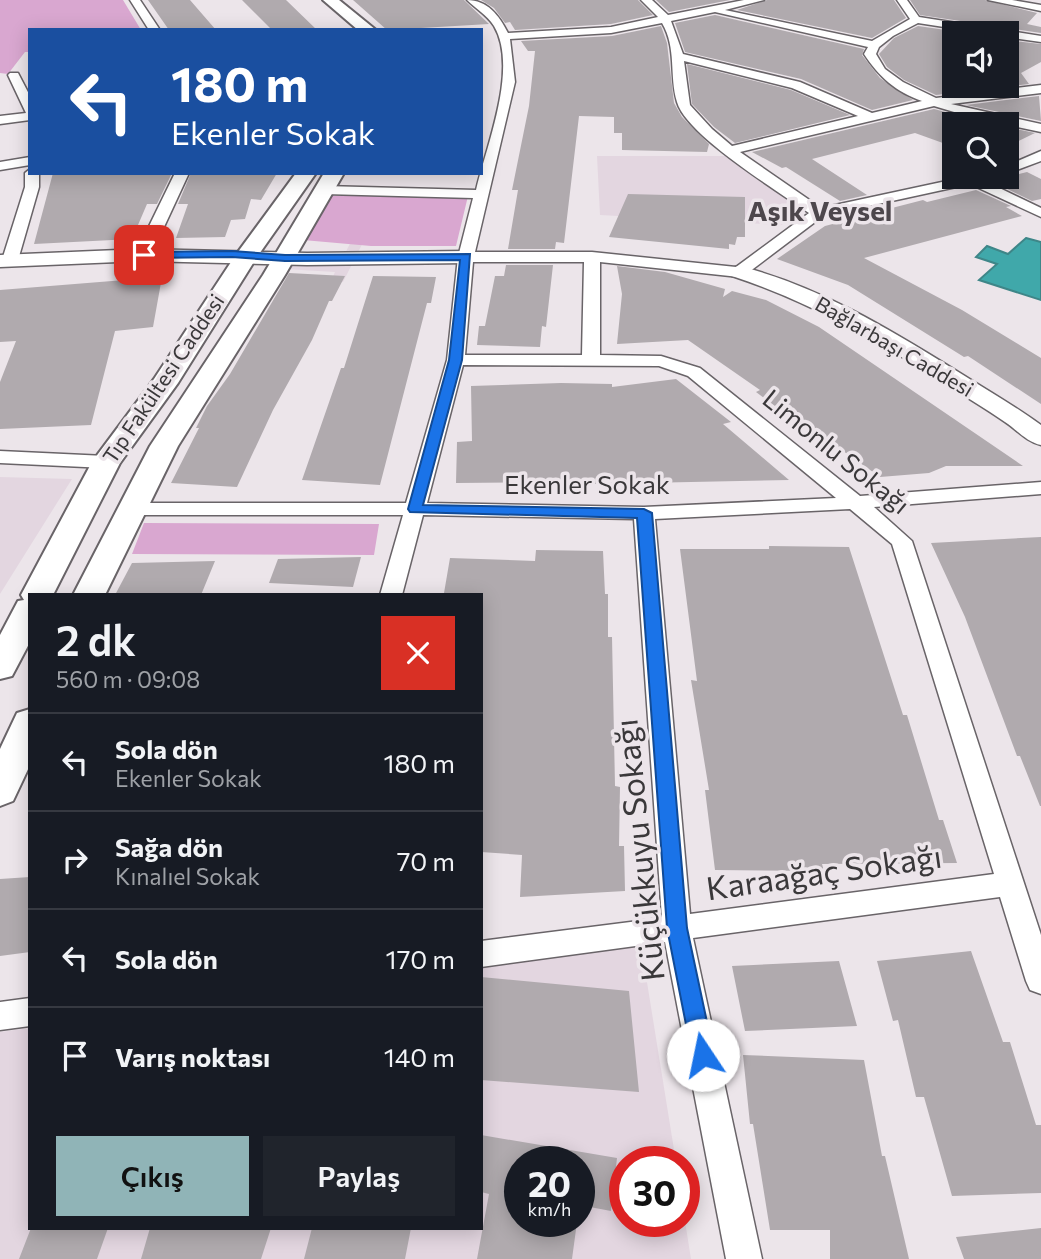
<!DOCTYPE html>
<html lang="tr">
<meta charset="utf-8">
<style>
:root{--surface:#171b24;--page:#20242c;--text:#f1f3f6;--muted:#9ea1a6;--line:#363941;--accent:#90b4b7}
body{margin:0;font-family:Commissioner,sans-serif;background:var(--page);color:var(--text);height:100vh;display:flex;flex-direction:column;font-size:26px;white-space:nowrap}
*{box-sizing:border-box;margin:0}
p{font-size:23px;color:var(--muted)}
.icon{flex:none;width:38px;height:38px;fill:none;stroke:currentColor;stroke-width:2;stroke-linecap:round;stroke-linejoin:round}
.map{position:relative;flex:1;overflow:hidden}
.panel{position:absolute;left:28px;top:593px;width:455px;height:637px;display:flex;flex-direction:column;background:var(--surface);border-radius:0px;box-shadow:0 4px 18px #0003}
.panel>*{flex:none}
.guide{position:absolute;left:28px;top:28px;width:455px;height:147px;border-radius:0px;box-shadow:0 4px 18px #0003;background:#1a4fa0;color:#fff;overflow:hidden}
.tools{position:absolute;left:942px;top:21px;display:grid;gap:14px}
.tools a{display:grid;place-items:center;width:77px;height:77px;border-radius:0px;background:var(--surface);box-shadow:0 4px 18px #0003;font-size:35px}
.speed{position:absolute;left:504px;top:1146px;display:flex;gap:14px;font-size:35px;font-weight:700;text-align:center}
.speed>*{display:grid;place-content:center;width:91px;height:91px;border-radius:50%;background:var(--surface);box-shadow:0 4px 18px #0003;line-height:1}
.speed small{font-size:18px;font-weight:400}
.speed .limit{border:10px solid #d22;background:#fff;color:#111}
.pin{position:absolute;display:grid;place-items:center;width:60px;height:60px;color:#fff;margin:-30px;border-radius:14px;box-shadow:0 4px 10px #0006}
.me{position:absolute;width:77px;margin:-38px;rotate:349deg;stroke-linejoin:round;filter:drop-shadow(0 0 5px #0008)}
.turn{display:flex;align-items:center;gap:24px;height:147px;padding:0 28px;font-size:32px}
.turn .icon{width:91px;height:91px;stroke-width:2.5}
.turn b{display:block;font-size:49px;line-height:60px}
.round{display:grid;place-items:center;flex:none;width:74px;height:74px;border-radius:0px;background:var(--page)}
.summary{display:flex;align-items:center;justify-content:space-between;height:119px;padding:0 28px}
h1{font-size:42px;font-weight:600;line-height:52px}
.button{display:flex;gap:14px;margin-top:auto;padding:14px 28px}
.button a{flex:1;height:80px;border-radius:0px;background:var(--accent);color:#111;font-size:28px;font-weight:600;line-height:80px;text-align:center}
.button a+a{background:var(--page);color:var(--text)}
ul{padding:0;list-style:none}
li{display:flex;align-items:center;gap:21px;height:98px;padding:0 28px;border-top:2px solid var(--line)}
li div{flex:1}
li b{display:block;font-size:26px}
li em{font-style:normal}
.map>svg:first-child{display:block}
.built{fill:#e3d6e0;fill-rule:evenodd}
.green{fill:#d9a7d0}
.water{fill:#40a8aa;stroke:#3e8688;stroke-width:2}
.building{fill:#b0aaae}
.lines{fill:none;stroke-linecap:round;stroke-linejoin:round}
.minor-casing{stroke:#696468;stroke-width:3}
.tertiary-casing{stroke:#696468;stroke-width:3}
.secondary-casing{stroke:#696468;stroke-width:4}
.minor{fill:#fff;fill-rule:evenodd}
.tertiary{fill:#fff;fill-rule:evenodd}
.secondary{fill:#fff;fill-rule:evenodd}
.route{fill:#1a73e8;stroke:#114b97;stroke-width:2}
.labels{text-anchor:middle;stroke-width:7;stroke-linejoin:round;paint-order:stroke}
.far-street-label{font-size:21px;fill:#3a383a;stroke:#ece5ea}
.street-label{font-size:26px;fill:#3a383a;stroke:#ece5ea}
.far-district-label{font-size:28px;font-weight:bold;fill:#4d474c;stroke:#ece5ea}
.near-street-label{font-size:32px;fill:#3a383a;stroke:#ece5ea}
</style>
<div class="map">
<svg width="1041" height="1259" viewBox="0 0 1041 1259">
<rect width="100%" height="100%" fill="#ece5ea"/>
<path class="built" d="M597 156H727L800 206 782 225 600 215Z
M324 185 334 186 330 194 374 197 379 188 390 189 343 282 331 281 335 272 285 269 279 277H268ZM325 200 340 201 338 205 352 206 355 202 371 203 357 229 310 226ZM305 233 354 236 339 265 322 264 325 260 312 257 306 263 289 262Z
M0 477 72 479 0 594Z
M641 945 676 1162H625V1222H684V1215L691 1259H0V1032L30 1028V1228H481V966ZM520 1162H579V1222H520Z"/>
<path class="green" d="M0 0H123L141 30H30V52H25L8 74 0 73Z
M329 196H468L456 246H371L303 240Z
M144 523 379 524 374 555 132 554Z"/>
<path class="water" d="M1026 238 1041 242V300L979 280 997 264 976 257 987 246 1008 254Z"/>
<path class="building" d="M148 0H190L216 30H169Z
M242 0H286L317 30H272Z
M353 0H464L489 24 387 30Z
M481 0H638L653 15 611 24 515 30 510 22 505 23 494 8Z
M656 0H730L669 12Z
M767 0H894L906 18 872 38 737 10Z
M910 0H985L1037 13 1027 24 1041 27V33L920 15Z
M715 15 864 49 862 55 880 78 913 100 872 110 801 79 685 52 675 23Z
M661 26 667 43 674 103 682 117 709 144 707 152 622 150V133H614V117L579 116 564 243 556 242 555 249H508L518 190H512L529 106 535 51H528L521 41 612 36Z
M918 26 967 33H954V86H1006V40L1041 44V62L1021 73 1029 84 936 95 904 80 887 67 879 54 894 38Z
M687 64 791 90 850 115 735 143 714 127 692 104Z
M1039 96 1041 121 966 105Z
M934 109 984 122 954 124V147L915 133 812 159 867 195 840 201 786 167 782 168 752 152Z
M1006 127 1035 133 1006 147Z
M1027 172 1041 179V199L1032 201 997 184 1001 183 994 180Z
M53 173H172L157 204H147L132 239 34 244Z
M191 173H277L261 200 251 199 245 219 231 220 225 237 176 238 188 204H178Z
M976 190 1011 206 1006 207 1022 216 864 258 962 310 1041 358V404L968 356 964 357 848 285 777 259 825 226 863 216 856 212 883 206 888 209 923 200 927 202Z
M628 194 745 197V237H737L735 245 729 244V249L609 237Z
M506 265H553L546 327 542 326 540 347 477 345 479 326H485L495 276H504Z
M617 266 665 272 725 289 723 297 732 291 766 300 819 327 1023 466H946L929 473 880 477 778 405 775 406 756 392 760 390 688 340 617 344 622 294Z
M289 273 345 276 332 301H329L312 340 273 410 237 487 171 483 199 428H196L207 406 230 374Z
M373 276 436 277 431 303H427L380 485 302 480 341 368H344Z
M162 277 153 327 115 331 91 425 0 429V382L16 341 0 342V290Z
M676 379 731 422 723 424 789 480 545 485V482L456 483 457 442 472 441 471 386 561 383 612 384V387Z
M1041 537V806H1040L1020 756H1017L965 617 931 543Z
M769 546 849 547 903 715H907L939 820H943L957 863 822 864 824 871 715 870 705 790H709L691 680 697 681 680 549H769Z
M536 550 603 551 605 594H608V637H612L615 786 620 787 619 846H624L625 891 520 897 522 855 481 852V595L444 593 450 558 535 561Z
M361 557 353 587 269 583 278 559Z
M215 561 201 595H115L132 563Z
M30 877V952L0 956V879Z
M971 951 1003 1042H1010L1036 1125H1041V1193L952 1196 924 1097H916L898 1020 893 1021 877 961Z
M839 961 857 1026 745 1031 732 966Z
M481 977 629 991 639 1092 481 1080Z
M743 1055 864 1060 882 1156H885L909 1259H830V1230H770L753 1124H750Z
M481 1135 617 1158 611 1211 579 1205V1162H520V1222H577L572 1259H477L489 1194 481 1192Z
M31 1228H108L97 1259H19Z
M150 1228H271L261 1259H141Z
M312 1228H411L405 1259H304Z
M1041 1228V1259H964L956 1237Z"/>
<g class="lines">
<defs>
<path id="minor" d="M130 0H140L160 30H149Z
M467 0C487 0 499 15 508 33L611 27 658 17 641 0H652L668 15 744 0H764L725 10 872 41 910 19 897 0H907L919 17 1041 36V42L1006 37V33H983L918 23 893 36 879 47 876 54 885 69 903 82 936 98 1041 85V93L951 104 1041 124V132L971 117 934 106 740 152 821 208 965 177H990L985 181 1041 208V217L970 184 823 216 745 275 739 277 600 262V355L661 356 700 368 860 496 1041 482V494L874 507 912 541 1041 935V994L1030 990 1026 981 1000 897 693 938 762 1259H726L665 942 481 967V941L662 918 634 519 423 515 402 595H380L403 515H132L125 513 122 509 125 505 132 503H406L447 360 458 257 473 198 324 194 317 190 324 186 476 190C486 147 519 68 494 26 487 15 476 9 467 0ZM715 12 868 47 864 54C879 77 896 92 922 101L872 113 800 82 683 54 671 21ZM662 23C677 48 669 76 677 102 686 135 779 192 809 213L736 267 592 252H475L515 82 510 39 611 33ZM684 61 792 88 858 116 732 146 712 129 690 105ZM473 262H584L582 355H465ZM463 365 659 366 688 376 836 498 644 507 427 503ZM850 509 892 544 994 874 690 914 655 519Z
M988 0H1012L1041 5V11Z
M10 73H18L30 96V120L0 124V116L26 113 8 75Z
M1041 151V161L1006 174V166Z
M30 157V165L0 170V162Z
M30 169V173H39V187L18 260 10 265 2 260 25 187V173Z
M175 173H189L151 255 143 260 138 258 135 255Z
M0 451 106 456 116 462 106 468 0 463Z
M30 998V1026L0 1030V1002Z"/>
<path id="tertiary" d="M142 249 307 253 466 251 473 253 476 257 473 261 466 263 307 265 142 261 0 267V255Z
M739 266C819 286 891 330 960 373 987 390 1015 406 1041 425V445C1027 442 1017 430 1005 422 985 408 963 395 942 382 875 339 808 301 732 276L729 272 732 268Z"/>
<path id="secondary" d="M323 0H339L376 30H358Z
M296 173H316L257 257 178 383 120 463 53 595H30V642L12 676 0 679V635L18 601 24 600 21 595 92 462 154 379 235 256Z
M324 173H344L285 275 178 446 105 595H73L150 446 263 275Z
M30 709V765L13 801 0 806V749L17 713Z"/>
</defs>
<use href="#minor" class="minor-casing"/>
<use href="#tertiary" class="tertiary-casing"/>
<use href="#secondary" class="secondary-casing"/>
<use href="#minor" class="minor"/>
<use href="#tertiary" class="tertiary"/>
<use href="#secondary" class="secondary"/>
</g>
<path class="route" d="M232 251 285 255 470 254 462 360 423 505 644 509 652 513 687 928 714 1055 710 1062 703 1065 695 1062 692 1055 667 928 637 518 410 512 408 509 449 360 460 260 285 261 232 257 144 258 138 255 144 252Z"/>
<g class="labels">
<g class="far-street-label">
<text transform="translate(894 347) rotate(30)" y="7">Bağlarbaşı Caddesi</text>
<text transform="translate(164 379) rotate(-56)" y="7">Tıp Fakültesi Caddesi</text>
</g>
<g class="street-label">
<text transform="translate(836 452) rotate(39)" y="9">Limonlu Sokağı</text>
<text x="587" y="494">Ekenler Sokak</text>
</g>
<g class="far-district-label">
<text x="820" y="221">Aşık Veysel</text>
</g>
<g class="near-street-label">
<text transform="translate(640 850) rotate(-96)" y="11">Küçükkuyu Sokağı</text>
<text transform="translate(824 873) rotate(-8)" y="11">Karaağaç Sokağı</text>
</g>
</g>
</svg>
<div class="tools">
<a><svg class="icon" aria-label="sound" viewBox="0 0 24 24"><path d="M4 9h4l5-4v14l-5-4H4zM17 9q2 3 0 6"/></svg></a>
<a><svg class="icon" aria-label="search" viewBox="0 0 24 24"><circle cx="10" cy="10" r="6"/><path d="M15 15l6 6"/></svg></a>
</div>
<div class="speed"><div>20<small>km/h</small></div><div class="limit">30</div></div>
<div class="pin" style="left:144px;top:255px;background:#d93025"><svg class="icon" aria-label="arrive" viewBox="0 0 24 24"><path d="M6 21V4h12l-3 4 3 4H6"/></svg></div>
<svg class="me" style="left:703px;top:1055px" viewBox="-20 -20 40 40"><circle r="19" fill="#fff"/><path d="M0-13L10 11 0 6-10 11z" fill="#1a73e8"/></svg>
<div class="guide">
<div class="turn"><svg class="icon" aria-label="left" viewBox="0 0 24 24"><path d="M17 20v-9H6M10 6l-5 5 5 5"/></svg><div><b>180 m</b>Ekenler Sokak</div></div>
</div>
<section class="panel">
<div class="summary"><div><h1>2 dk</h1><p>560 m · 09:08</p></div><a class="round" style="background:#d93025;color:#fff"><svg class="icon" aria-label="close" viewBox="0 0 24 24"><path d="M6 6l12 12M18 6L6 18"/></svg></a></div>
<ul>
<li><svg class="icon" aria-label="left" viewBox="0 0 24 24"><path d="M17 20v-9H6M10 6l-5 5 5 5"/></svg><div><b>Sola dön</b><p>Ekenler Sokak</p></div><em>180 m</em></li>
<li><svg class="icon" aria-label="right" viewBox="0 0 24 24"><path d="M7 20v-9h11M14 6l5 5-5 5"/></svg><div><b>Sağa dön</b><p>Kınalıel Sokak</p></div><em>70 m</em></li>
<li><svg class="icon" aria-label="left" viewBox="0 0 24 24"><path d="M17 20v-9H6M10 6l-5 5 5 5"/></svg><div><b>Sola dön</b></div><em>170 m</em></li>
<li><svg class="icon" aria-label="arrive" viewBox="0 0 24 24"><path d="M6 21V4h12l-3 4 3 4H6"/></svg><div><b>Varış noktası</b></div><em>140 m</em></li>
</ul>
<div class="button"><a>Çıkış</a><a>Paylaş</a></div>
</section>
</div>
